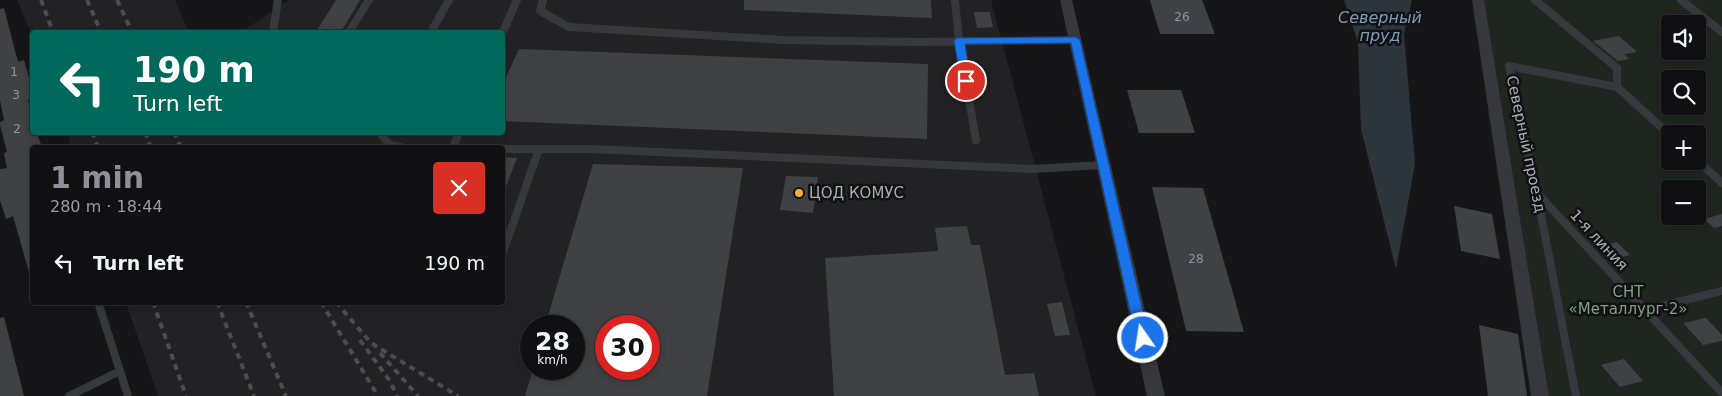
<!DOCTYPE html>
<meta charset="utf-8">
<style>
:root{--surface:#101012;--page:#19191b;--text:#f1f3f6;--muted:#9c9d9f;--line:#303032;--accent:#8c9099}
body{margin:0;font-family:"DejaVu Sans",sans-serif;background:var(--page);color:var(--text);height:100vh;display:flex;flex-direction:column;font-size:19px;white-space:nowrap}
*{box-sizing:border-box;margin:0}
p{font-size:16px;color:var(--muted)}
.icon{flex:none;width:28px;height:28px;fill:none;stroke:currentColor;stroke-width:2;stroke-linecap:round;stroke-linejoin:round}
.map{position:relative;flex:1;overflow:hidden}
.sheet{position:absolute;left:30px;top:145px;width:475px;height:160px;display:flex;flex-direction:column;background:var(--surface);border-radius:5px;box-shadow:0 2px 8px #0003,0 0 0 1px var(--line)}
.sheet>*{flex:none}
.banner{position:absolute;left:30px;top:30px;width:475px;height:105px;border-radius:5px;box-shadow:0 2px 8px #0003,0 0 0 1px var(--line);background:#00695c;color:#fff;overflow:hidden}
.buttons{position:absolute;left:1661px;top:15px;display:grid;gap:10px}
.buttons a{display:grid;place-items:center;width:45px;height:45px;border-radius:5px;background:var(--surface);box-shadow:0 2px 8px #0003,0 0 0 1px var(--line);font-size:25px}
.speed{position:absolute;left:520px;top:315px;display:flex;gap:10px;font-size:25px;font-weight:700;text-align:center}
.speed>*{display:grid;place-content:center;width:65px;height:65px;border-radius:50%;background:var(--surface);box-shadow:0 2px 8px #0003,0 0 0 1px var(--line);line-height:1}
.speed small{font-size:12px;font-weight:400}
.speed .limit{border:8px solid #d22;background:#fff;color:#111}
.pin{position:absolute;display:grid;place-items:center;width:42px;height:42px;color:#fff;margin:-21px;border:2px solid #fff;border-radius:50%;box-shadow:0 1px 5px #0007}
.me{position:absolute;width:55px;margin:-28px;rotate:347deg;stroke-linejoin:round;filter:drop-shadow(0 0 4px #0008)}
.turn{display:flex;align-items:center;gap:18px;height:105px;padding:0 20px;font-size:22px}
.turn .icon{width:65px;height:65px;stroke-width:2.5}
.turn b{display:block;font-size:35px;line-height:42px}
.round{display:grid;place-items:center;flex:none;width:52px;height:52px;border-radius:5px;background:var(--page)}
.overview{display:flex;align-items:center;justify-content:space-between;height:85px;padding:0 20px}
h1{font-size:30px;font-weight:700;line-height:38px;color:var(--accent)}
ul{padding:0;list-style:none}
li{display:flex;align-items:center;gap:15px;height:65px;padding:0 20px}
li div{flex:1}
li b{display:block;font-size:19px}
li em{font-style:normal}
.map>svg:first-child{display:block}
.built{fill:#222225;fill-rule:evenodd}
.green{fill:#1e261f;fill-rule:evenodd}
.water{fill:#2c353c}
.building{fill:#404145;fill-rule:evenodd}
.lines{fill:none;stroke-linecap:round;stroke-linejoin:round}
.service{stroke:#37383d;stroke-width:8}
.minor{fill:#37383d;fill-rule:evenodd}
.rail{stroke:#4a4c52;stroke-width:4;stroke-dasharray:6 5;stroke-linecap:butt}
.route{fill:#1a73e8;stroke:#114b97}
.poi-dot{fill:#f2b134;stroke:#111113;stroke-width:2}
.labels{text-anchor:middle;stroke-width:5;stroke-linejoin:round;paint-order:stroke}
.number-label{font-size:12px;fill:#8e929b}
.street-label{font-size:15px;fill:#a8adb8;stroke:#111113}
.poi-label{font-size:15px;fill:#a8adb8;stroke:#111113;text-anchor:start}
.park-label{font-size:15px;fill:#7fa381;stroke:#111113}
.water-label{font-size:16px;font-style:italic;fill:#7f9bb3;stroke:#111113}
</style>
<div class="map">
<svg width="1722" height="396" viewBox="0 0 1722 396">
<rect width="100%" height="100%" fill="#161618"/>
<path class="built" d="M17 0H175L189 32H32V36Z
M289 0H991L1096 396H158L126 303 502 302V148H72L67 133 502 132V32H241ZM531 326H574V369H531ZM606 326H649V369H606Z"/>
<path class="green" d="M1483 0H1722V396H1549ZM1670 24H1698V51H1670ZM1670 79H1698V106H1670ZM1670 134H1698V161H1670ZM1670 189H1698V216H1670Z
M381 137H411L416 140 407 147 360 148Z"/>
<path class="water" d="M1344 0H1412L1404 34 1415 164 1396 269 1361 129 1358 43Z"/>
<path class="building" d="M336 0H360L341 32H316Z
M744 0H931L932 18 744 10Z
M1150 0H1202L1215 34H1160Z
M4 8 18 62 24 60 30 81 32 80V99L28 100 32 116V132H37L42 148H32V272H29L13 216 6 219 0 200V169L7 168 4 153 7 152 0 125V122L4 120 0 100V9Z
M974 12H990L993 27 977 28Z
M1619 36 1637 52 1624 54 1629 59 1618 61 1593 41Z
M519 49 928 64 927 139 502 121V86Z
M1127 90H1181L1195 133H1139Z
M502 157 517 158 504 192H502Z
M593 164 743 168 707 396H525L533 369H574V326H545ZM606 326H649V369H606Z
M786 176 818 177 813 213 780 210Z
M1152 187 1203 188 1244 332 1186 331Z
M1454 206 1492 214 1500 259 1461 251Z
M1722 214V226L1714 228 1704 219Z
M967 226 971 245H980L1005 375 1034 373 1039 396H834L825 258 938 251 935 228Z
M1617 242 1630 255 1614 259 1601 246Z
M1062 302 1070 335 1055 336 1047 304Z
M4 317 24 396H0V318Z
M1706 318 1722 335V341L1703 345 1683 323Z
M1479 325 1518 334 1527 396H1488Z
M1624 359 1643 381 1620 387 1601 365Z"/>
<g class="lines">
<path class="service" d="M543 0 540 11 569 27 783 40 917 42 1075 40
M955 0 959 41 976 140
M1535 0 1617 68V87
M1681 0 1722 32
M273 32 278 0
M349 32 369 0
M431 32 449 0
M502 34 517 0
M1617 87 1670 135
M379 132 390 145 404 148
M453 148 459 132
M502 149H590L1033 169 1104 165
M1698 161 1722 183
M1538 194 1722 393
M502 255 539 149
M98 302 120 371
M1645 310 1722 291
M69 396 120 371 128 396
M1576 396 1537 194 1509 66 1617 87"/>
<path class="minor" d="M1060 0H1072L1165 396H1147Z
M1472 0H1484L1549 396H1531Z"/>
<path class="rail" d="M41 0 53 32
M87 0 101 32
M117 0 132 32
M92 132 98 148
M145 132 151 148
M174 132 181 148
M153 302 186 396
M217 302 254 396
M246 302 286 396
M321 302 378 396
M336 302 371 343 458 396
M360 340 390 381 397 396
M380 353 418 396"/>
</g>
<path class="route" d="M1076 37 1080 40 1149 338 1147 342 1143 344 1138 342 1136 338 1071 43 965 44 971 81 966 85 961 81 954 41 956 38Z"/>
<circle class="poi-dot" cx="799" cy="193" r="5"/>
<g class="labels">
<g class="number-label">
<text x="1182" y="21">26</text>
<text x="14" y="76">1</text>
<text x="16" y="99">3</text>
<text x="17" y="133">2</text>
<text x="1196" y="263">28</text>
</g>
<g class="street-label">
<text transform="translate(1526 144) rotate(78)" y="5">Северный проезд</text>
<text transform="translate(1599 240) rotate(47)" y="5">1-я линия</text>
</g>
<g class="poi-label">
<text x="809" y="198">ЦОД КОМУС</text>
</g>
<g class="park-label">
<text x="1628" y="297">СНТ<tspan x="1628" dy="17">«Металлург-2»</tspan></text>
</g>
<g class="water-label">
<text x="1380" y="23">Северный<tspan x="1380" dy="18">пруд</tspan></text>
</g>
</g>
</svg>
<div class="buttons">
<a><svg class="icon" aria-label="sound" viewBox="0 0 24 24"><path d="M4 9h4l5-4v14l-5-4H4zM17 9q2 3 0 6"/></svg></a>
<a><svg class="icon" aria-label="search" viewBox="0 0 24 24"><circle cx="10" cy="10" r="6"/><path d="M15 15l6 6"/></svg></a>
<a>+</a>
<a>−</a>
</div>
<div class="speed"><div>28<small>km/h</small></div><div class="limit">30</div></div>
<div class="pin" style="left:966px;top:81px;background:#d93025"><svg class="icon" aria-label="arrive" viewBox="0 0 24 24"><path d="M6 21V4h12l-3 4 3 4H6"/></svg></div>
<svg class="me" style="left:1143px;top:338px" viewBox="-20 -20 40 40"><circle r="17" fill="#1a73e8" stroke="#fff" stroke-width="3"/><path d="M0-11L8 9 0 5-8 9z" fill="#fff"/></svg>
<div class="banner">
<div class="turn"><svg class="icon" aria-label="left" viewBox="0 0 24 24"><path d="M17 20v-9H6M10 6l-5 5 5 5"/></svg><div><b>190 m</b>Turn left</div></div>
</div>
<section class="sheet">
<div class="overview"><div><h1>1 min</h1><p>280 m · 18:44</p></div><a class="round" style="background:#d93025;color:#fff"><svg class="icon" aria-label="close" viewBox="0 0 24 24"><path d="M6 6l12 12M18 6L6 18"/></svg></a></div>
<ul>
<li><svg class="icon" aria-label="left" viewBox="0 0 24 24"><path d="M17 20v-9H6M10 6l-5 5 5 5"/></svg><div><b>Turn left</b></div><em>190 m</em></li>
</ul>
</section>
</div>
